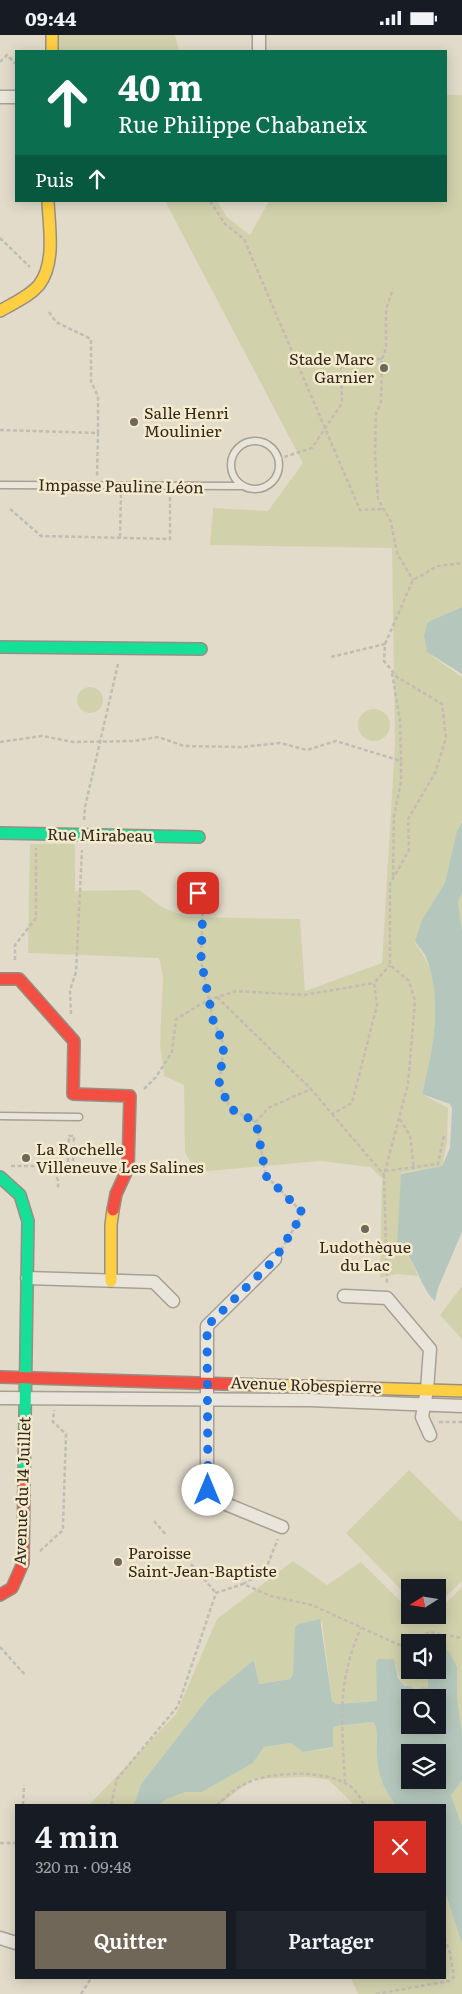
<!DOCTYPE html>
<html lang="fr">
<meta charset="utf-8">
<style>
:root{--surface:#171b24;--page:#20242c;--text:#f1f3f6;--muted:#9ea1a6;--accent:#716759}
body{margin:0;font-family:Literata,serif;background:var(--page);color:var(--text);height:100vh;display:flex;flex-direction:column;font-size:19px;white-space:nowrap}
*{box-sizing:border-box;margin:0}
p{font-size:16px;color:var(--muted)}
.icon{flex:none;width:28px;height:28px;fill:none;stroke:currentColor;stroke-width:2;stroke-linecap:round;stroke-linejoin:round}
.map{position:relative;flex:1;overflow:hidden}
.sheet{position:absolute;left:15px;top:1769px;width:431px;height:175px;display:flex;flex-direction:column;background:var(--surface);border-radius:0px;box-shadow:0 2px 12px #0003}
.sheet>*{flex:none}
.top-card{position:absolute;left:15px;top:15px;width:432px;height:152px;border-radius:0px;box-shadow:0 2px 12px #0003;background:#0b6e4f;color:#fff;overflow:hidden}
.needle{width:32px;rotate:258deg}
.controls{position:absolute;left:401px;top:1544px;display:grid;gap:10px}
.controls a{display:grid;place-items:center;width:45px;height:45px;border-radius:0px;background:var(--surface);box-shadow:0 2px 12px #0003;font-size:25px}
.pin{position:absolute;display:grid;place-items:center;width:42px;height:42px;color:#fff;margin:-21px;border-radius:10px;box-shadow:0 2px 8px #0006}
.me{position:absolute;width:55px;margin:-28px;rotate:0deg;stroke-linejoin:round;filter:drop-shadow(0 0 4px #0008)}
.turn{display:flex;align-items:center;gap:18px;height:105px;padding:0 20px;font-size:22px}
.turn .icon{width:65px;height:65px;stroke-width:2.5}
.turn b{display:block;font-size:35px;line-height:42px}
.then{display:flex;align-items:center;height:48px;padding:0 20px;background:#0003;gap:10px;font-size:19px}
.round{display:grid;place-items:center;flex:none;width:52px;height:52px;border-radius:0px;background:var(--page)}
.headline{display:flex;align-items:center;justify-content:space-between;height:85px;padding:0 20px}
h1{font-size:30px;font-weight:600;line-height:38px}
.action{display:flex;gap:10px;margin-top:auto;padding:10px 20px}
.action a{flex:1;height:58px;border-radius:0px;background:var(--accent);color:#fff;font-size:20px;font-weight:600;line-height:58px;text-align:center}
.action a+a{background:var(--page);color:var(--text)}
.status{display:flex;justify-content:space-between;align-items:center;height:35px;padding:0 25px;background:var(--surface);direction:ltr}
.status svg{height:14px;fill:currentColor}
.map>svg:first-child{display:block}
.green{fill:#d1d2ac}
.water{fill:#b5c7bc;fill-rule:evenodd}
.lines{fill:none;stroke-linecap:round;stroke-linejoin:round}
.lane-casing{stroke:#a7a093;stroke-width:9}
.street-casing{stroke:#a7a093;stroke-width:15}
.fast-casing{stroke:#968f83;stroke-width:14}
.slow-casing{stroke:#968f83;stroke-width:14}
.jam-casing{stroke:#968f83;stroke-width:14}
.path{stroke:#c2bcb2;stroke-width:2.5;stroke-dasharray:4 2.5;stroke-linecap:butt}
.lane{stroke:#eae5db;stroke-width:6}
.street{stroke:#eae5db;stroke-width:12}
.fast{stroke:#16e098;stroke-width:11}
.slow{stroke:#ffcf43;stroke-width:11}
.jam{stroke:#f24e42;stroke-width:11}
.route{stroke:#1a73e8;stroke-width:9;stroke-dasharray:0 16.2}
.poi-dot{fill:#716759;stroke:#f4eace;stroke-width:2}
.labels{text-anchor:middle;stroke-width:5;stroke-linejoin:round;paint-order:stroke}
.poi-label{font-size:16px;fill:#34281c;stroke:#f4eace;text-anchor:start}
.street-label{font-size:16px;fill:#34281c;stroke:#f4eace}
</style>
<div class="status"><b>09:44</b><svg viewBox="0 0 49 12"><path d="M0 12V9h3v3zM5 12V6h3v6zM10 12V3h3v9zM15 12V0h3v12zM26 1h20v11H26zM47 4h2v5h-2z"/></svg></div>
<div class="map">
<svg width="462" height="1959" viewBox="0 0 462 1959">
<rect width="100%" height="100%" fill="#e2dbca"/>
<path class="green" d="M52 0H175L179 16H52Z
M446 60H462V572L429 587 432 621 462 642V786C451 806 454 830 445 850 434 870 421 885 415 908 420 915 426 924 429 932 442 972 432 1020 422 1059L448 1073 447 1107 442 1131 401 1138 402 1212 411 1225 418 1241 397 1239 380 1243 382 1143 370 1132 320 1126 197 1137 185 1118 184 1050 164 1041 160 1009 163 942 159 923 28 918 30 809H75V856L139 855 162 872 186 882 300 884 305 956 382 928 395 708 392 513 210 510 213 473 268 476 303 428 165 166H217L227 182 250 200 269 166H446Z
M77 665a13 13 0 1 1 26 0a13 13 0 1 1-26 0Z
M358 690a16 16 0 1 1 32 0a16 16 0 1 1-32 0Z
M462 858V897L458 867Z
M462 1251V1304L440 1280Z
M409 1435 462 1487V1546L438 1569V1552H410V1564L346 1498Z
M293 1526 327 1550 361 1527 410 1576V1580H414L423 1589 433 1580H438V1576L462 1552V1701C449 1679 462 1617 438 1610V1608H410V1635H428V1653L423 1652 415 1655C401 1649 398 1644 396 1629L377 1666 336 1669 332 1666 331 1659 322 1586 290 1644 258 1649 255 1625 209 1662 141 1749 134 1770H89L176 1679 217 1584Z
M373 1687C380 1695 375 1712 377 1722 378 1741 384 1756 396 1770H354L329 1745 307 1742 253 1744 219 1770H159L165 1765 185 1757H202L253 1728 264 1712 291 1708 303 1717 333 1713V1693L335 1691Z
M462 1746V1791L451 1760Z
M445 1857 462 1909V1959H358L351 1943 445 1942Z"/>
<path class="water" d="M462 572V639L427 617 424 600 428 587Z
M462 787V858L458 867 462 897V1197L438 1253 435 1266C419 1253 415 1218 397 1210L401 1139 442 1131 450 1113 452 1073 450 1069 422 1059C433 1015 443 967 426 922 423 915 418 912 415 906L422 885 445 848 457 796Z
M320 1584 331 1659 332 1666 336 1669 377 1666 376 1628 378 1624H394L398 1643 405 1651H410L415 1655 423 1652 428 1653V1635H438L439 1609 449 1617 457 1632V1661L462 1701V1746L451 1760 462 1791V1909L445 1857V1770H396C384 1756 378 1741 377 1722 375 1712 380 1695 373 1687L335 1691 333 1693V1712L303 1717 291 1708 264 1712 253 1728 202 1757H185L165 1765 159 1770H134L141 1749 209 1662 254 1625 259 1649 290 1644 293 1639 295 1592 299 1589ZM410 1662H438V1690H410ZM410 1718H438V1745H410Z"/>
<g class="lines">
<defs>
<path id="lane" d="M231 430a24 24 0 1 1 48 0a24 24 0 1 1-48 0Z
M0 450 242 451
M0 1081 79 1082"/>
<path id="street" d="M259 0V16
M0 62H16
M275 1224 207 1291V1455L213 1463 221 1467 282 1492
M27 1243 154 1247 173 1266
M344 1261 387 1263 430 1314 427 1355 422 1382 430 1400
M0 1363 310 1365 462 1371
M0 1903 16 1908"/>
<path id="fast" d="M0 612 201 614
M0 798 199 802
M0 1142 20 1160 28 1186 24 1446"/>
<path id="slow" d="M52 0V16
M0 276C13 268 29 262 39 250 56 228 49 192 48 166
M111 1246V1190L113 1175
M260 1350 462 1356"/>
<path id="jam" d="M0 944H19L74 1006 73 1059 130 1061 128 1133 116 1159 113 1175
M0 1342 260 1350
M0 1560 12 1553 23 1528 24 1446"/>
</defs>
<use href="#lane" class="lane-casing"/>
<use href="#street" class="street-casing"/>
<use href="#fast" class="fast-casing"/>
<use href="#slow" class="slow-casing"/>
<use href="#jam" class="jam-casing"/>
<path class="path" d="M0 27 7 20 16 29
M210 166 225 189 244 204 360 475 384 474
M0 203 30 232
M49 277 56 287 91 304V347L98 361V398
M382 324 386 313V274L393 254
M0 395 98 398 97 441
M278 424 312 413 342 368 341 325 382 324 381 367 376 378 375 420 378 464 391 487 397 518 413 545
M10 474 41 501 170 504V460
M120 502 121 459
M385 609 413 545 438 531 462 528
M331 622 385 609 384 626 397 642 442 669 446 703 435 738 408 784 409 815 390 849V930L409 946 415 966 408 1049 384 1140 387 1249
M0 707 42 701 73 707 134 706 158 702 184 711 242 712 280 708 307 715 336 706 401 726 400 686 392 638
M84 785 85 772 118 629
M393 841 394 781 401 747V726
M199 858 203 868 201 925 213 985 224 1010 219 1050 231 1074 256 1087
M15 925V910L36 883V813
M217 962 311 1054
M71 979 70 955 76 937 82 815
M144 1054 156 1042 172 1017 176 984 208 965 236 956 304 960 374 948
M332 1079 384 1140
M400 1084 410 1101 414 1134
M68 1127 69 1101H74L73 1127
M11 1131H50L58 1145V1154
M385 1136 438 1129 444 1100
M281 1215 303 1178 266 1141 256 1087 268 1073 311 1054 332 1079 352 1068 377 970 374 948 390 930
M439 1387H462
M154 1486 167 1501
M40 1516 63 1495V1489L66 1399 53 1387 54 1375
M191 1529 216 1558
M243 1549 265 1536 278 1504
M415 1608 429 1597 462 1603
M0 1612 26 1641
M345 1748C342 1690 336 1648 361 1593
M23 1770 24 1750
M111 1770 117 1744 178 1671 216 1558 243 1549 271 1561 312 1570 395 1608 403 1611 410 1610
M217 1770C225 1763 235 1753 245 1749 270 1736 327 1734 350 1751 357 1756 360 1763 364 1770
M0 1808H16
M81 1959 92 1942
M376 1959 449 1946 454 1942 450 1918 445 1904"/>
<use href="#lane" class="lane"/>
<use href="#street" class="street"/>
<use href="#fast" class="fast"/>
<use href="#slow" class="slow"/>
<use href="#jam" class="jam"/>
</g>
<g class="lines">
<path class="route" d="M198 858 203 868 201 925 213 985 224 1010 219 1050 231 1074 256 1087 266 1141 303 1178 275 1224 207 1291 208 1455"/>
</g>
<g class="poi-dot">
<circle cx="384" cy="333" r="5"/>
<circle cx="134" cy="387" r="5"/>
<circle cx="26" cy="1123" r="5"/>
<circle cx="365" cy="1194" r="5"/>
<circle cx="118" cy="1527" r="5"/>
</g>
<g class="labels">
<g class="poi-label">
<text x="374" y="330" text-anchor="end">Stade Marc<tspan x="374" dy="18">Garnier</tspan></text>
<text x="144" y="384">Salle Henri<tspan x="144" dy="18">Moulinier</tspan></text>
<text x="36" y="1120">La Rochelle<tspan x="36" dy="18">Villeneuve Les Salines</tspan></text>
<text x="365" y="1218" text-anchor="middle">Ludothèque<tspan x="365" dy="18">du Lac</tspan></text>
<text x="128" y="1524">Paroisse<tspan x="128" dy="18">Saint-Jean-Baptiste</tspan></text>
</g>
<g class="street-label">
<text transform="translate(121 451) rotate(1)" y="6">Impasse Pauline Léon</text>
<text transform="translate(100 800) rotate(1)" y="6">Rue Mirabeau</text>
<text transform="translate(306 1350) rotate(2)" y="6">Avenue Robespierre</text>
<text transform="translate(22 1456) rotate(-88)" y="6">Avenue du 14 Juillet</text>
</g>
</g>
</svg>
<div class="controls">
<a><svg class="needle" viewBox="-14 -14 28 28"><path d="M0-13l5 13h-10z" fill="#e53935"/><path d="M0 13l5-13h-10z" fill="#9ea1a6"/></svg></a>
<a><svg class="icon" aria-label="sound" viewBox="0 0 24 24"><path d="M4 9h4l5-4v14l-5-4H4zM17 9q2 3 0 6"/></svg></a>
<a><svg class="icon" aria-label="search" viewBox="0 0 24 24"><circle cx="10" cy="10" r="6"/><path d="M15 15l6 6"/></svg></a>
<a><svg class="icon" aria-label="layers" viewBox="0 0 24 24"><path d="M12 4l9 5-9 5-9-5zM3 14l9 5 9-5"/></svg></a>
</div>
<div class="pin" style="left:198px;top:858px;background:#d93025"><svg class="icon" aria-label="arrive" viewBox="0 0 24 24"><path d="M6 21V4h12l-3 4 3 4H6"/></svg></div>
<svg class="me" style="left:208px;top:1455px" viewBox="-20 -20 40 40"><circle r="19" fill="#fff"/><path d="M0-13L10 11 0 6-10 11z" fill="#1a73e8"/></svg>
<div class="top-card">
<div class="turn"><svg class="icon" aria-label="ahead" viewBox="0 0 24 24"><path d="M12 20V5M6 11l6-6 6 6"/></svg><div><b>40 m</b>Rue Philippe Chabaneix</div></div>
<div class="then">Puis<svg class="icon" aria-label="ahead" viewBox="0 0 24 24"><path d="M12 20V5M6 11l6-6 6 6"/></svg></div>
</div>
<section class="sheet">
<div class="headline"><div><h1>4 min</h1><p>320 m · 09:48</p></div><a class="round" style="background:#d93025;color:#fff"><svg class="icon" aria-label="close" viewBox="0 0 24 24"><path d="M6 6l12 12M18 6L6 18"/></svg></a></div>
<div class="action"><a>Quitter</a><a>Partager</a></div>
</section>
</div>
